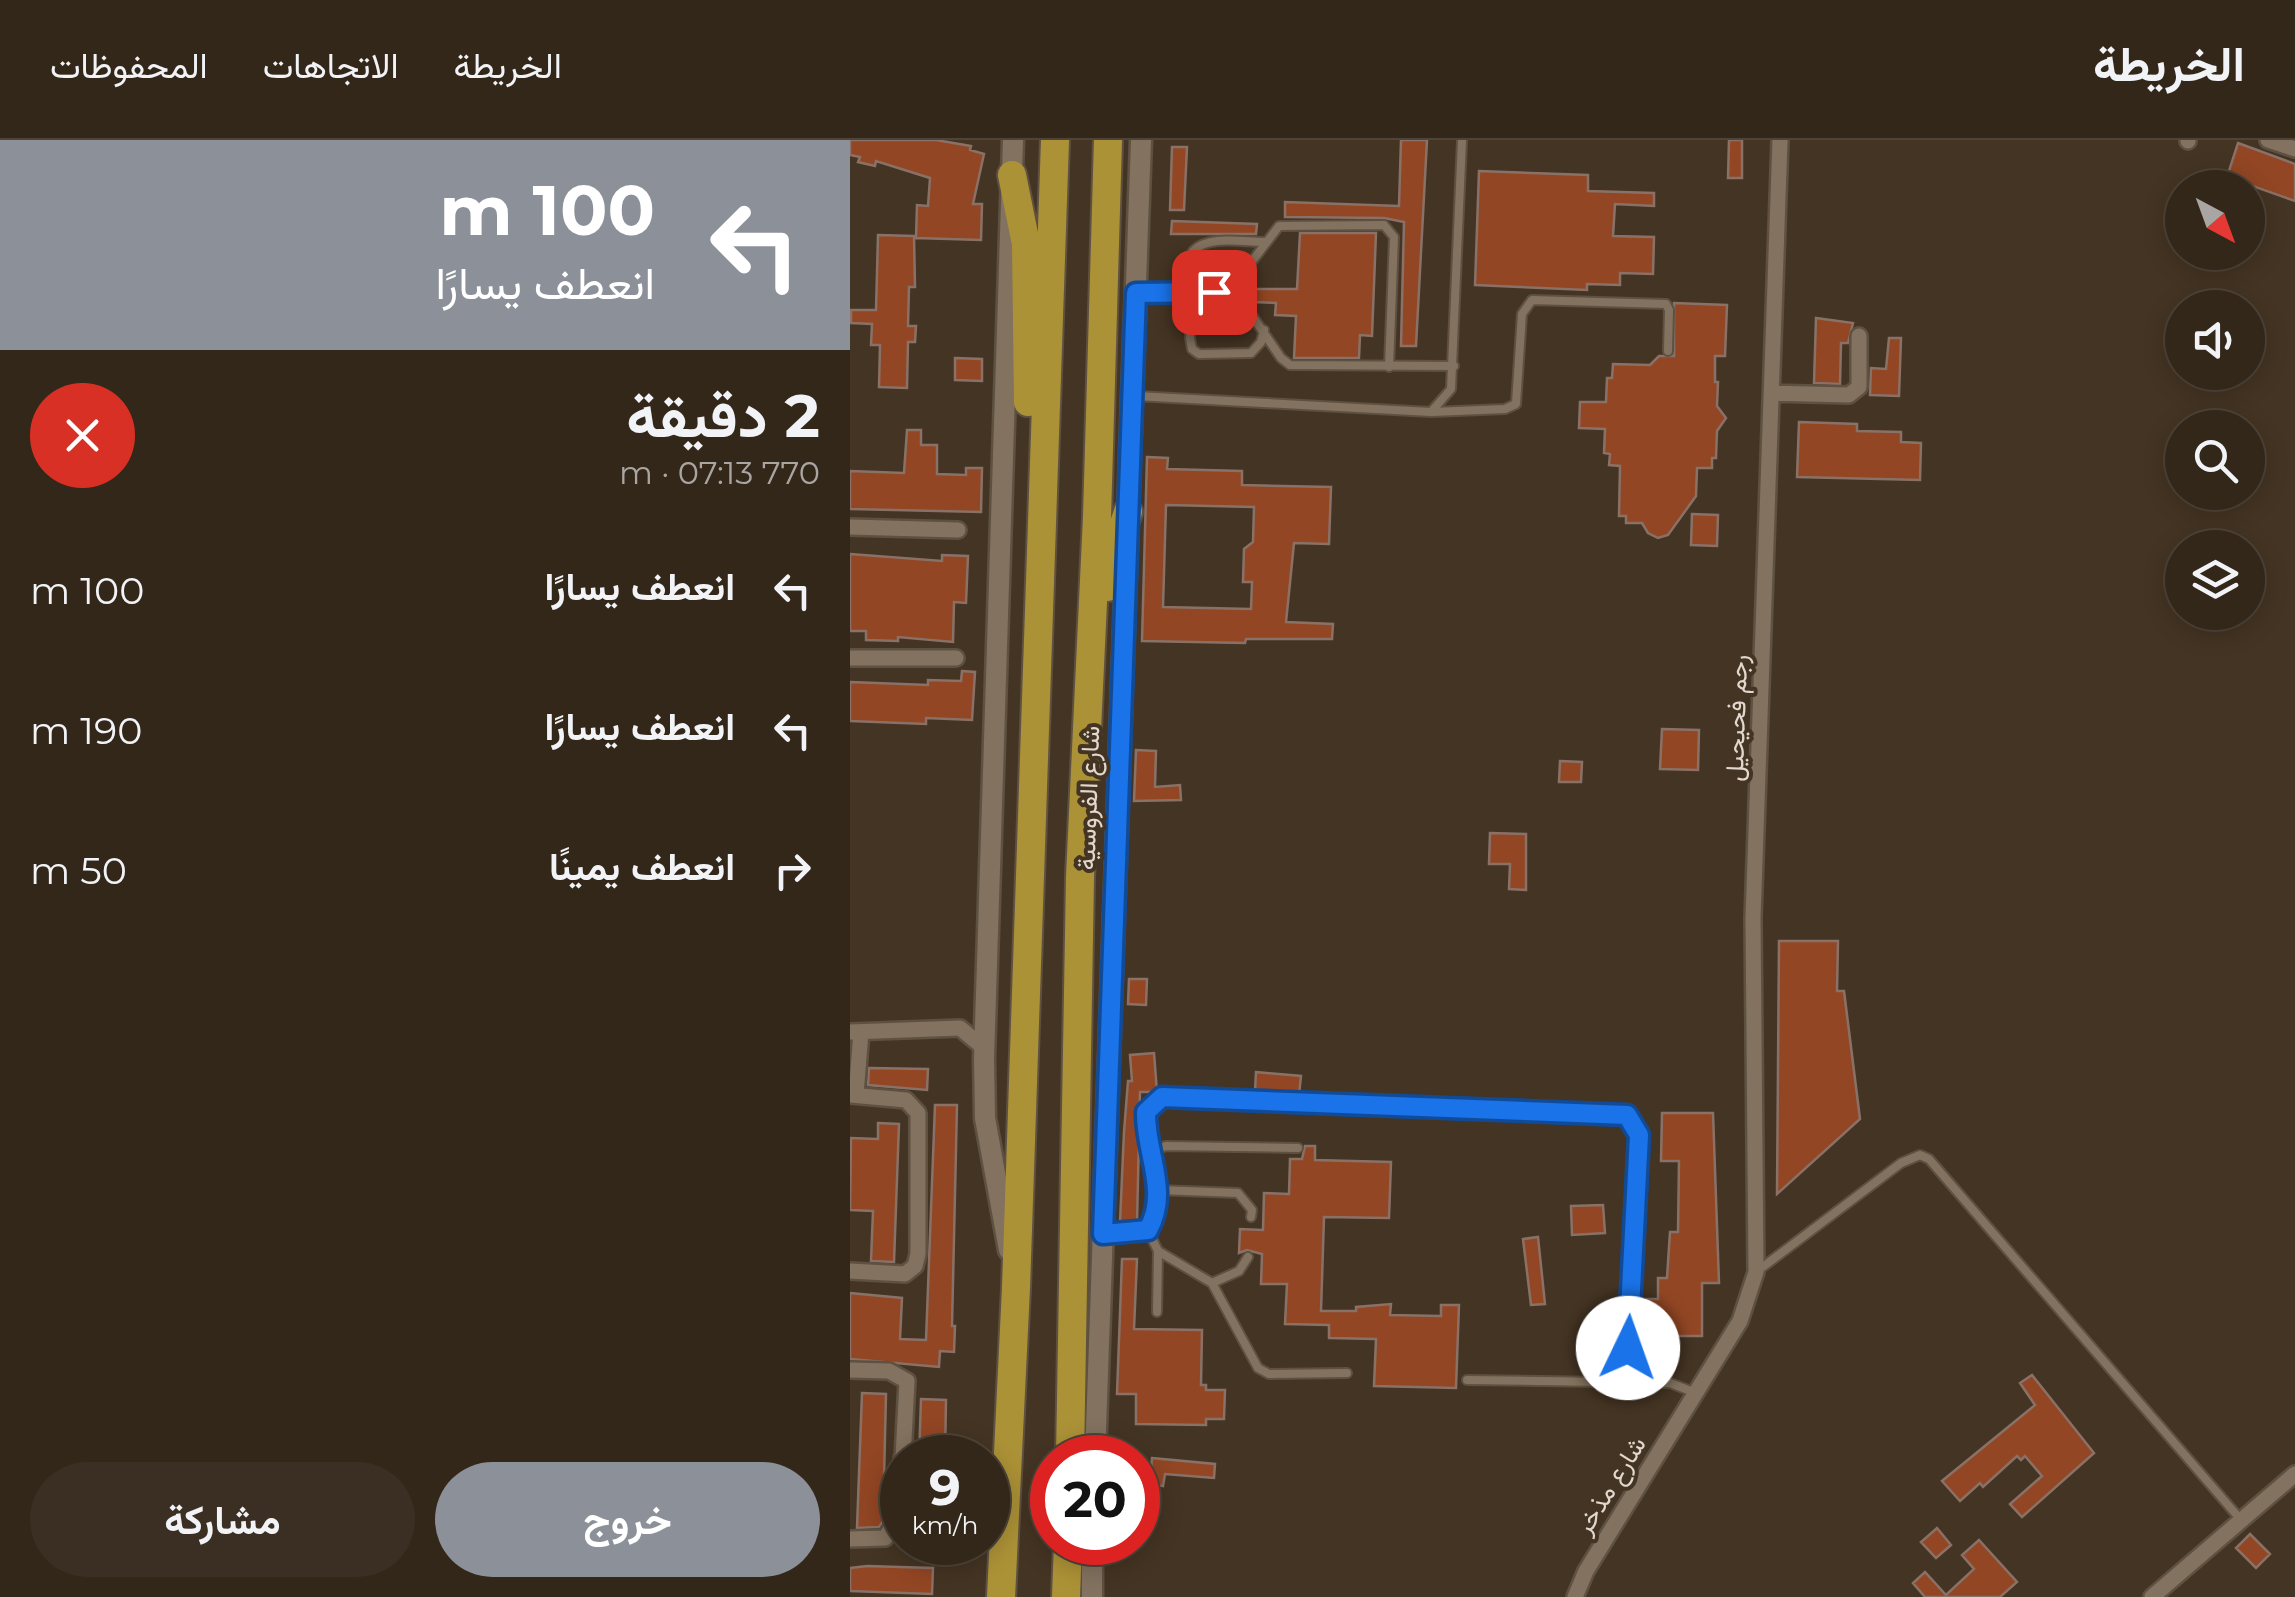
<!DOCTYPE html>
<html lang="ar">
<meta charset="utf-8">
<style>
:root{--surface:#33271a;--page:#3b2f23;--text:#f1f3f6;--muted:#a9a5a2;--line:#4e4439;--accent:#8c9099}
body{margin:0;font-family:Montserrat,Vazirmatn,sans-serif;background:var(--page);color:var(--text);direction:rtl;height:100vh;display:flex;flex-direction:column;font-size:38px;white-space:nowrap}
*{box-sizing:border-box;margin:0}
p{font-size:32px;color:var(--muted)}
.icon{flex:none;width:55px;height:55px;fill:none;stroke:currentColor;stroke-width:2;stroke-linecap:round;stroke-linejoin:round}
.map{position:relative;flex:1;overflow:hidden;direction:ltr}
.drawer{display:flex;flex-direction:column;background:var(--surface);width:850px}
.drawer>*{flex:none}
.top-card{background:#8c9099;color:#fff;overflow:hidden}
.needle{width:65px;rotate:139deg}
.tools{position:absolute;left:1315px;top:30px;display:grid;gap:20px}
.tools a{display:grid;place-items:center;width:100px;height:100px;border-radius:50%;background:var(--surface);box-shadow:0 5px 25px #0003,0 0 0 2px var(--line);font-size:50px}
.speed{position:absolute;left:30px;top:1295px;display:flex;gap:20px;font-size:50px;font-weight:700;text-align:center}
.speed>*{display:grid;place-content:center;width:130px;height:130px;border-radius:50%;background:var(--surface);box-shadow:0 5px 25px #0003,0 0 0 2px var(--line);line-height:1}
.speed small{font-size:25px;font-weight:400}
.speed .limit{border:15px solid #d22;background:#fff;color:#111}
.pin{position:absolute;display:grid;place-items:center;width:85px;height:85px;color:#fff;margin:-42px;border-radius:20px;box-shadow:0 5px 15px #0006}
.me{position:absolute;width:110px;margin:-55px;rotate:3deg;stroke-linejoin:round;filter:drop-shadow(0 0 8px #0008)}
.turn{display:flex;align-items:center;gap:35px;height:210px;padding:0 30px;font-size:45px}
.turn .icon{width:130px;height:130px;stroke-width:2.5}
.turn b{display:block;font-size:70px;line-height:85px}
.round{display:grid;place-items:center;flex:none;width:105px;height:105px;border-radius:52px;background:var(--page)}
.overview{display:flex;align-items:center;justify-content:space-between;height:170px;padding:0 30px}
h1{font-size:60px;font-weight:700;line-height:75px}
.action{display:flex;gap:20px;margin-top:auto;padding:20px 30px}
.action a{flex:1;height:115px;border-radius:60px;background:var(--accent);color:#fff;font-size:40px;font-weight:700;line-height:115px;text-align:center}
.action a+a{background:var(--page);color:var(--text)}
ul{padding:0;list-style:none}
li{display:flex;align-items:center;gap:30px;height:140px;padding:0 30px}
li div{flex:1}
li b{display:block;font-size:38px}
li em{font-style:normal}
header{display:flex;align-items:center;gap:60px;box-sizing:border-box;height:140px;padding:0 50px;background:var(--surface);border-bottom:2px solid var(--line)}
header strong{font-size:48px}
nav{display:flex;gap:55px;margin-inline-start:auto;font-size:35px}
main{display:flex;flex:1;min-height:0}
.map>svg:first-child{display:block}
.building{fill:#924623;stroke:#8a7167;stroke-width:2.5;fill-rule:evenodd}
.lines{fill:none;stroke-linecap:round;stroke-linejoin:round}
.lane-casing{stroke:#5e5142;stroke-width:12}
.street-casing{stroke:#5e5142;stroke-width:20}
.secondary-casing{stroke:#5e5142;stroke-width:25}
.highway-casing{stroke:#5e5142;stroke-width:32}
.lane{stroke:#83725f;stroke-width:8}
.street{stroke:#83725f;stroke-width:15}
.secondary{stroke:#83725f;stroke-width:20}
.highway{stroke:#ac9237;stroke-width:28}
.route-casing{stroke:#114b97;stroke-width:25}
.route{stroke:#1a73e8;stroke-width:18}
.labels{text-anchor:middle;stroke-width:8;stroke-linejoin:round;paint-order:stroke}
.street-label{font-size:25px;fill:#e2d8ce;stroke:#443423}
</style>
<header>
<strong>الخريطة</strong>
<nav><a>الخريطة</a><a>الاتجاهات</a><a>المحفوظات</a></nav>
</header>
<main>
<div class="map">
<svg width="1445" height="1457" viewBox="0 0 1445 1457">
<rect width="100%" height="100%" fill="#443423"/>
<path class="building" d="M0 0H86L121 6 120 10 134 14 123 64H132L131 100 66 98 67 65 78 66 80 38 26 21 25 26 8 22 10 17 0 15Z
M551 0H577L566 206H551L554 82 534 78 435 77V62L549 66Z
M879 0H892V38H878Z
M1388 3 1445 24V61L1377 37Z
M322 7H337L334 70H320Z
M629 31 738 35V51L804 53V66L765 64 763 96 804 97 803 134 770 133V145L737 144V150L625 145Z
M322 81 407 84 406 94H321Z
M450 93H526L522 196 510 195 509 218H444L446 176 425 175 426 163 403 162 404 149H447Z
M28 95 64 96 65 147H59L58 186H66L65 202H58L57 248 29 247 30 205H21L22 184 1 183V170H26Z
M824 163 877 165 875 216H865V242H868L867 266 876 278 867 291 866 318H862V328H847L846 356 818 395 808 398 798 393 792 383H776V376H769L770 326 759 325 760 314 754 313 755 289 729 288 730 262H756L757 238H762L763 224 800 225 809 216H824Z
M966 178 1003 183 998 203H991L990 244 964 243Z
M1039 198H1051L1049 256 1020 255 1021 228 1036 229Z
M105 218 132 219V241L105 240Z
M949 282 1007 284V291L1051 292V302L1071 303 1070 340 947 337Z
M57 290H71V305H87V334L116 335V328H132L131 372 0 369V331L54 333Z
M297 317 318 318 317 329 392 331V345L481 347 479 404 444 403 436 482 483 484 482 499H396L395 503 292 501ZM316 365 404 367 403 402 394 409 393 442H402L401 469 313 467Z
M842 374 868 375 867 406 841 405Z
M0 414 92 421V415L118 416 116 463 104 462 103 502 48 497V501L16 500V491H0Z
M112 531 125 532 122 580 76 578V584L0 581V542L78 545V540L111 541Z
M812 589 849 590 848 630 810 629Z
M286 610 306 611 305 647 330 645 331 660 284 661Z
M710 621 732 622 731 642H709Z
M640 693 676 694V750L659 749 660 724H639Z
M929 801H988L987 851H994L1010 979 927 1054Z
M279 839H297L296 865 278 864Z
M304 913 307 952H290L287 1083 270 1082 274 992 278 941H282L280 915Z
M19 928 78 929 77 950 18 945Z
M406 932 451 936 449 955 405 951Z
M85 965H107L102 1186H105L104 1212 90 1211 89 1227 0 1219V1153L52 1158 50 1199 76 1200Z
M812 973H863L869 1143H852V1196H822L821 1221 809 1220V1235H795L797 1159H808V1138H817L820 1092H828L829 1021H811Z
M28 983 49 984 44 1122 21 1121 23 1071 0 1070 1 998 28 999Z
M455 1006H465V1020L541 1022 539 1078 474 1077 471 1171H506V1167L541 1164 540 1175 591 1176V1165H609L606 1248 524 1246 526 1199 479 1198V1185L435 1184 437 1144H411L412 1114 397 1110 389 1113 390 1089 413 1090 414 1053 439 1054 440 1019H452Z
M753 1065 755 1093 722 1095 721 1066Z
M688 1097 695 1164 681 1165 673 1099Z
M272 1119H287L284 1189 352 1190 351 1245H356V1250H375L374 1279H356V1285L286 1284V1254H267Z
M1182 1235 1244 1313 1172 1377 1160 1364 1192 1336 1175 1316 1171 1320 1167 1316 1133 1347 1130 1343 1110 1361 1092 1341 1185 1265 1170 1243Z
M12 1253 36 1254 33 1381 29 1387 7 1388Z
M71 1259 96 1260 95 1318H69Z
M302 1318 365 1324 364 1338 315 1334 313 1346 288 1342V1328L301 1329Z
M1087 1388 1101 1405 1086 1418 1071 1402Z
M1400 1394 1420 1414 1406 1428 1386 1408Z
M1129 1400 1167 1442 1150 1457H1075L1063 1443 1075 1432 1096 1455 1124 1429 1112 1415Z
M17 1426 83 1428 82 1454 0 1451V1428Z"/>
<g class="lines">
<defs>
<path id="lane" d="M414 102C391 102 359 95 343 111L340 198 342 209 349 214 401 213 411 202 414 190
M386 152 400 124 429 86 534 85 544 97 539 227
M287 153 386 152 431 218 440 225 604 226
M286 256 581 272 601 249 612 0
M582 272 655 269 666 264 672 174 682 160 816 164 819 170 818 211
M301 1011 316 1006 448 1008
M308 1050 388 1053 402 1070 401 1077
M253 1094 298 1090
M308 1111 362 1143 389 1131 398 1117
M906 1132 1051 1023 1070 1015 1079 1019 1391 1380
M362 1143 408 1228 419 1234 497 1233
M307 1172 308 1111 298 1090C320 1051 295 1013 296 972L312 957 777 975 789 995 777 1244
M617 1240 820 1243 846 1253"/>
<path id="street" d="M1418 0 1445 9
M1338 1V0
M923 253 999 255 1009 247V196
M0 387 108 390
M0 518H106
M0 892 110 888 134 908
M0 955 56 960 68 973V1114L65 1126 55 1134 0 1131
M6 955 11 892
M0 1230 39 1231 57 1241 53 1318
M0 1399 35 1398 50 1375 52 1318
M725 1457 736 1431 890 1181 906 1132 903 778 930 0
M1302 1457 1445 1334"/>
<path id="secondary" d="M159 1110 135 978 134 918 163 0
M245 1318 291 0
M242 1457V1402"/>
<path id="highway" d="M162 35 176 104 178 262
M258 447 262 419 278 372
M220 1318 230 737 247 377 258 0
M151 1457 166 1148 205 0
M216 1457 218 1402"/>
</defs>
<use href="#lane" class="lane-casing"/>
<use href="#street" class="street-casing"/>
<use href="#secondary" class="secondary-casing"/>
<use href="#highway" class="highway-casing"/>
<use href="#lane" class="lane"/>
<use href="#street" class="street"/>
<use href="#secondary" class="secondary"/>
<use href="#highway" class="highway"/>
</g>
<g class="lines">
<defs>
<path id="route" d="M364 152 286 153 253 1094 298 1090C320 1051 295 1013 296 972L312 957 777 975 789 995 778 1208"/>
</defs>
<use href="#route" class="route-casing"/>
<use href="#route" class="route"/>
</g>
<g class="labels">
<g class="street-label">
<text transform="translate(886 578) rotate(-88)" y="9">رجم فحيحيل</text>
<text transform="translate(238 658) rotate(-88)" y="9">شارع الفروسية</text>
<text transform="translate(760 1345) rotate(-58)" y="9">شارع مذخر</text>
</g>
</g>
</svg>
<div class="tools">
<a><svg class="needle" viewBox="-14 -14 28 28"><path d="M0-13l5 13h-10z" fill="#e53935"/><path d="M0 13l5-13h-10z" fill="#a9a5a2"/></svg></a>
<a><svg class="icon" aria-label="sound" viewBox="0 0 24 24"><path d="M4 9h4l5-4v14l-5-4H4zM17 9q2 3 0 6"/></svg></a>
<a><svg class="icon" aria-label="search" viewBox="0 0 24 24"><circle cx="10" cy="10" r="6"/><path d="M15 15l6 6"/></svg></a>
<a><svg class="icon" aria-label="layers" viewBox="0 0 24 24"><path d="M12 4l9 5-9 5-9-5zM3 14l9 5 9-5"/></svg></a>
</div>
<div class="speed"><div>9<small>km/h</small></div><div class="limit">20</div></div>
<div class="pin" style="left:364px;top:152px;background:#d93025"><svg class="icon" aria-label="arrive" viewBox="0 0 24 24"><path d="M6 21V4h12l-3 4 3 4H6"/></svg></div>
<svg class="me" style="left:778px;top:1208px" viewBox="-20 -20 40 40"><circle r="19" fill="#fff"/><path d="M0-13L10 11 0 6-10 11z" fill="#1a73e8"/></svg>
</div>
<section class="drawer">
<div class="top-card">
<div class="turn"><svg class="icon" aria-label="left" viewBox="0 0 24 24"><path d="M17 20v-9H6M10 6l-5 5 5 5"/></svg><div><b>100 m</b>انعطف يسارًا</div></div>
</div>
<div class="overview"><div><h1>2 دقيقة</h1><p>770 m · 07:13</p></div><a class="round" style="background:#d93025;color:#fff"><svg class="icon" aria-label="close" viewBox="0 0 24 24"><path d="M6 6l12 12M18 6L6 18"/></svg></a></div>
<ul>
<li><svg class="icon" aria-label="left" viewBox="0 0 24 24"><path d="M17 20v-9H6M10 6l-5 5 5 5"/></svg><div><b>انعطف يسارًا</b></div><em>100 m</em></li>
<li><svg class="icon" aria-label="left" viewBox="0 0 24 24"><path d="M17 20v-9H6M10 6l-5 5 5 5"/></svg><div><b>انعطف يسارًا</b></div><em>190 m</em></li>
<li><svg class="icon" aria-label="right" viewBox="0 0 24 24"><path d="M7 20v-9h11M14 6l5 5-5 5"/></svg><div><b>انعطف يمينًا</b></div><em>50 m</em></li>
</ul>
<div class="action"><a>خروج</a><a>مشاركة</a></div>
</section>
</main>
